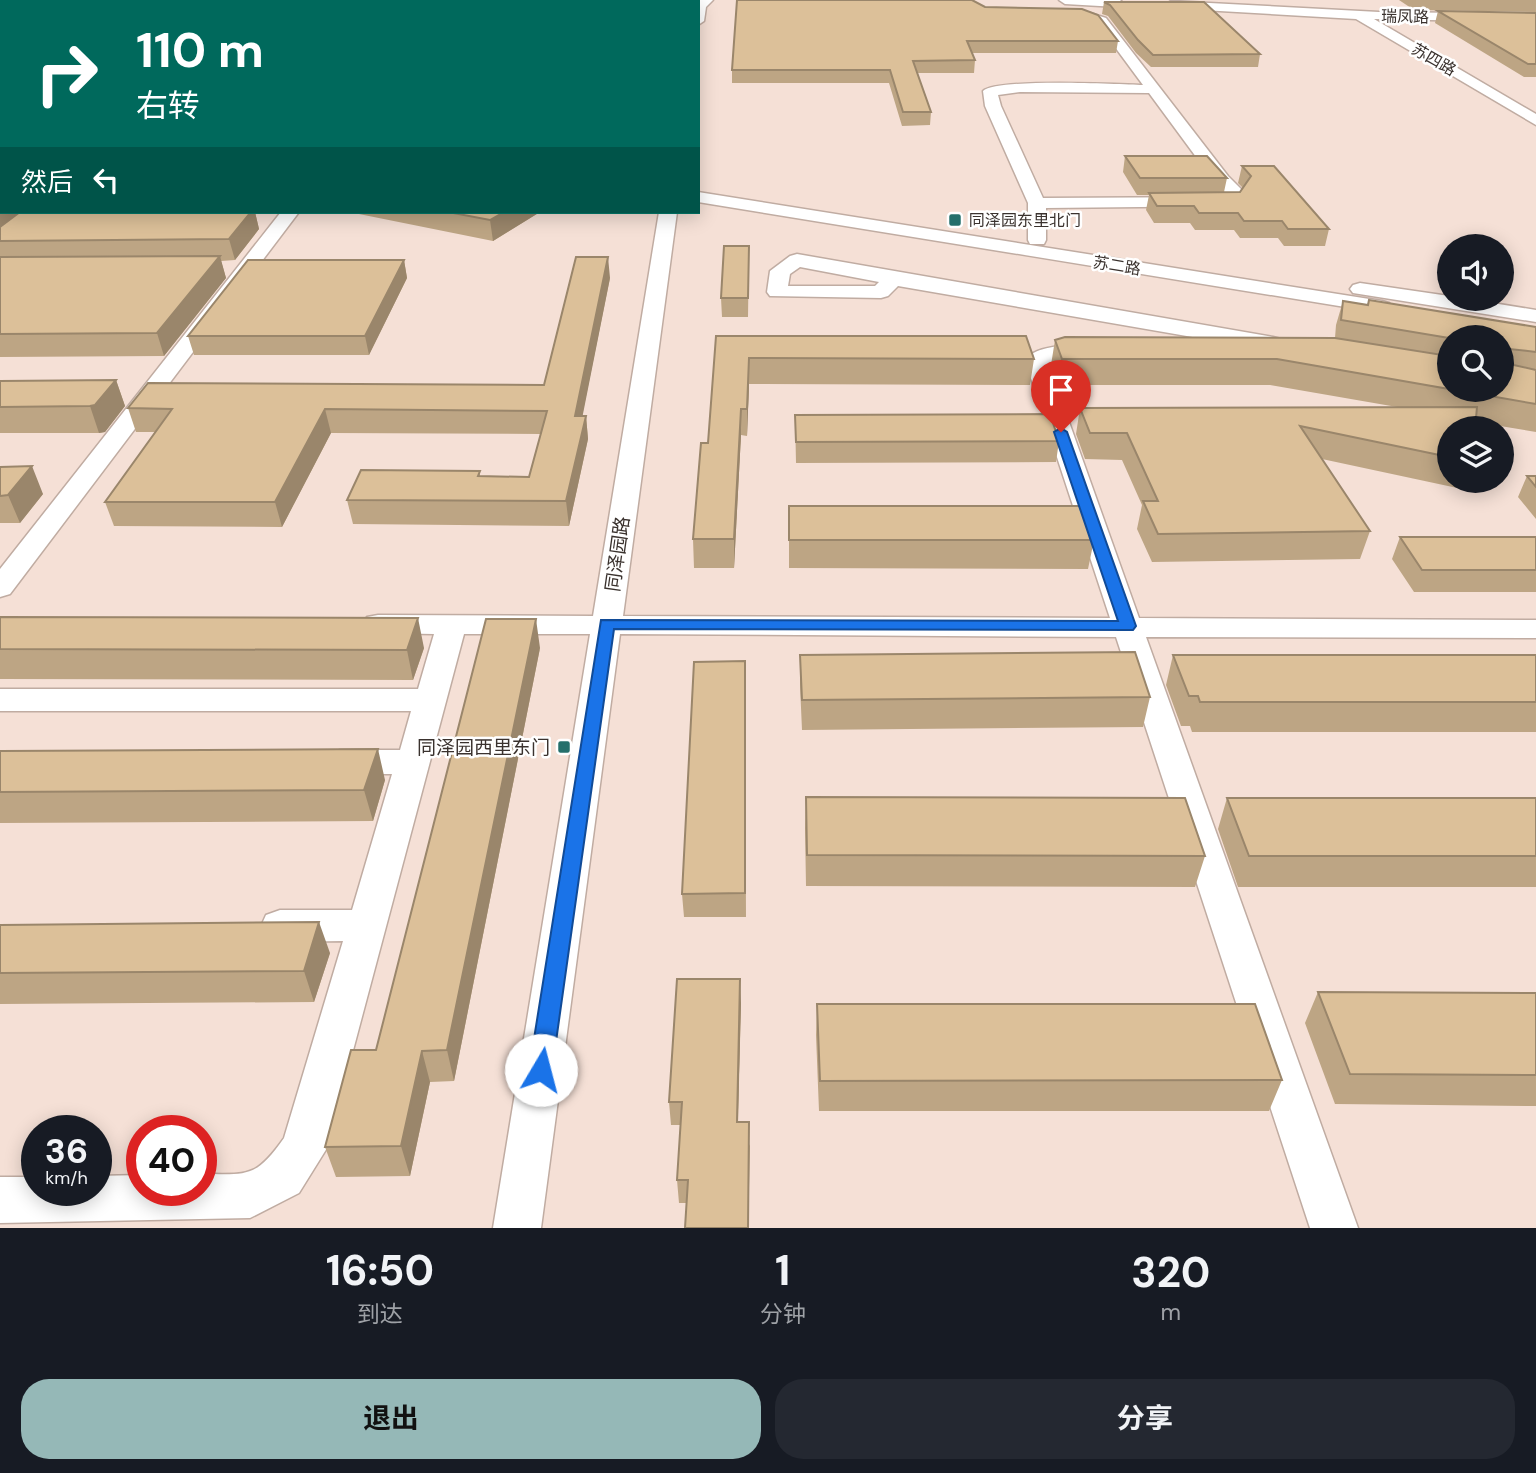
<!DOCTYPE html>
<html lang="zh">
<meta charset="utf-8">
<style>
:root{--surface:#171b24;--page:#242831;--text:#f1f3f6;--muted:#9ea1a6;--accent:#95b8b7}
body{margin:0;font-family:"DM Sans","Noto Sans SC",sans-serif;background:var(--page);color:var(--text);height:100vh;display:flex;flex-direction:column;font-size:26px;white-space:nowrap}
*{box-sizing:border-box;margin:0}
p{font-size:23px;color:var(--muted)}
.icon{flex:none;width:38px;height:38px;fill:none;stroke:currentColor;stroke-width:2;stroke-linecap:round;stroke-linejoin:round}
.map{position:relative;height:1228px;overflow:hidden}
.drawer{display:flex;flex-direction:column;background:var(--surface);flex:1}
.drawer>*{flex:none}
.guide{position:absolute;left:0px;top:0px;width:700px;height:214px;box-shadow:0 4px 18px #0003;background:#00695c;color:#fff;overflow:hidden}
.controls{position:absolute;left:1437px;top:234px;display:grid;gap:14px}
.controls a{display:grid;place-items:center;width:77px;height:77px;border-radius:50%;background:var(--surface);box-shadow:0 4px 18px #0003;font-size:35px}
.speed{position:absolute;left:21px;top:1115px;display:flex;gap:14px;font-size:35px;font-weight:700;text-align:center}
.speed>*{display:grid;place-content:center;width:91px;height:91px;border-radius:50%;background:var(--surface);box-shadow:0 4px 18px #0003;line-height:1}
.speed small{font-size:18px;font-weight:400}
.speed .limit{border:10px solid #d22;background:#fff;color:#111}
.pin{position:absolute;display:grid;place-items:center;width:60px;height:60px;color:#fff;margin:-72px -30px;border-radius:50% 50% 50% 0;rotate:-45deg;box-shadow:0 0 7px #0007}
.pin .icon{rotate:45deg}
.me{position:absolute;width:77px;margin:-38px;rotate:8deg;stroke-linejoin:round;filter:drop-shadow(0 0 5px #0008)}
.turn{display:flex;align-items:center;gap:24px;height:147px;padding:0 21px;font-size:32px}
.turn .icon{width:91px;height:91px;stroke-width:2.5}
.turn b{display:block;font-size:49px;line-height:60px}
.then{display:flex;align-items:center;height:66px;padding:0 21px;background:#0003;gap:14px;font-size:26px}
.eta{display:flex;justify-content:space-evenly;align-items:center;height:119px;text-align:center}
.eta b{font-size:42px;font-weight:700;line-height:49px}
.cta{display:flex;gap:14px;margin-top:auto;padding:14px 21px}
.cta a{flex:1;height:80px;border-radius:28px;background:var(--accent);color:#111;font-size:28px;font-weight:700;line-height:80px;text-align:center}
.cta a+a{background:var(--page);color:var(--text)}
.map>svg:first-child{display:block}
.green{fill:#c7c59c}
.lines{fill:none;stroke-linecap:round;stroke-linejoin:round}
.minor-casing{stroke:#c0aca2;stroke-width:3}
.minor{fill:#fff;fill-rule:evenodd}
.wall{fill:#bda584;fill-rule:evenodd}
.shaded-wall{fill:#9a866b}
.building{fill:#dcc099;stroke:#9a866b;stroke-width:2}
.route{fill:#1a73e8;stroke:#114b97;stroke-width:2}
.poi-dot{fill:#256f6b;stroke:#fff;stroke-width:2.5}
.labels{text-anchor:middle;stroke-width:5;stroke-linejoin:round;paint-order:stroke}
.far-street-label{font-size:16px;fill:#3a322e;stroke:#fff}
.far-poi-label{font-size:16px;fill:#3a322e;stroke:#fff;text-anchor:start}
.street-label{font-size:19px;fill:#3a322e;stroke:#fff}
.poi-label{font-size:19px;fill:#3a322e;stroke:#fff;text-anchor:end}
</style>
<div class="map">
<svg width="1536" height="1228" viewBox="0 0 1536 1228">
<rect width="100%" height="100%" fill="#f5e0d6"/>
<path class="green" d="M0 0H369L2 2 0 128Z
M382 0H673L381 2Z"/>
<g class="lines">
<defs>
<path id="minor" d="M700 0H713L706 7 704 21 698 25Z
M1059 0H1120L1123 3 1117 7 1065 4Z
M1171 1 1379 12 1536 14V22L1374 19 1536 114V125L1356 19 1167 8 1165 5Z
M1090 13 1106 18 1228 176 1245 193 1236 206 1046 208V240L1044 244H1030L1028 240V203L985 106 983 91C997 78 1116 84 1143 85L1098 24 1084 17ZM1020 92 1149 93 1216 184 1227 194 1225 197 1043 198 1001 106 998 95Z
M2 152V163H0V153Z
M698 192 1382 301 1389 303 1392 307 1389 311 1382 313 698 202Z
M281 212H299L10 594 0 597V569Z
M659 212H677L623 616 1110 618 1025 360C1036 344 1082 343 1100 347L1103 352 1100 357 1063 359 1048 363 1139 618 1536 620V638L1146 637 1358 1228H1310L1116 637 620 634 541 1228H493L590 634H464L327 1148 299 1193 250 1218 0 1223V1177H37V1190H96V1176L142 1175V1190H201V1174C248 1174 255 1179 284 1138L343 941 280 942 266 937 261 926 266 915 280 910H352L392 774H340L328 770 323 762 328 754 340 750H400L411 711H0V689H418L434 634 378 633 367 631 363 624 367 617 378 615 593 616Z
M797 254 1273 337 1281 339 1284 344 1281 349 1273 351 898 286 888 296 881 298 770 296 767 292 770 271 790 256ZM800 267 879 282 875 286H788L790 274Z
M1360 283 1449 296V299H1468L1536 310V322L1353 293 1350 289 1353 285Z"/>
</defs>
<use href="#minor" class="minor-casing"/>
<use href="#minor" class="minor"/>
</g>
<path class="wall" d="M1399 0H1536V12L1414 10Z
M973 1 985 7 1118 41 1116 53H972L975 60 974 73H917L931 112 930 125 902 126 889 83H732V70Z
M1104 2 1260 54 1258 67H1151L1136 53 1108 16 1102 14Z
M1438 11 1536 13V77H1524L1435 23Z
M1125 156 1227 178 1224 192H1240L1243 188 1238 183 1242 166 1329 229 1325 246H1284L1278 238H1240L1234 230H1195L1190 223H1154L1146 210 1149 195H1137L1123 172Z
M0 180 2 212H272H255L259 229 235 260 221 261 226 278 164 356 0 357Z
M349 212H540L493 241Z
M749 246 748 317H722L721 298Z
M404 260 407 278 369 355H194L188 336Z
M610 278 582 416H586L588 439 569 526 353 524 347 500 480 471V476L529 477 541 434 331 433 282 527 114 526 105 502 155 432H136L128 408 544 385Z
M1369 300 1536 327V432L1476 422 1449 429V481H1465L1462 489 1322 459 1370 531 1360 559 1152 562 1137 529 1142 505 1122 460 1085 459 1076 434 1080 408 1397 407 1270 385H1058L1051 365 1055 340 1335 338 1336 325 1343 301 1368 305ZM1449 338H1502V390H1449Z
M716 336 1034 359 1030 385 749 384 747 436 741 435 734 568H694L693 539 708 443Z
M116 380 125 406 105 432 99 433H0V381Z
M795 415 1059 441 1056 462 796 463Z
M0 467 43 494 20 523H0Z
M1527 476H1536V519L1518 497Z
M789 506 1094 540 1088 569 789 568Z
M1400 537H1536V592H1414L1392 559Z
M0 617 424 648 413 680 0 679Z
M540 648 454 1081 430 1082 410 1176 336 1177 325 1147 376 1050Z
M800 655 1150 697 1143 727 802 730 800 685Z
M1173 655H1536V732H1192L1190 726H1181L1166 685Z
M745 661 746 917H684L682 894Z
M0 751 385 780 373 821 0 823Z
M806 797 1205 856 1195 887 806 886 805 828Z
M1227 798H1536V887H1238L1218 829Z
M0 925 330 953 314 1002 0 1004Z
M1318 992 1536 993V1106L1335 1104 1305 1023Z
M741 1003 738 1122 750 1146 748 1228H685L687 1203H679L677 1180 681 1125H671L669 1102Z
M817 1004 1282 1080 1269 1111H819L816 1035Z"/>
<path class="shaded-wall" d="M2 201V212H25L0 229V202Z
M251 212H255L259 229 235 260 229 239Z
M504 212H540L493 241 490 220Z
M220 256 226 278 164 356 157 333Z
M608 257 610 278 578 439 575 416Z
M404 260 407 278 369 355 365 336Z
M749 358V384L747 436V409Z
M116 380 125 406 105 432 99 433 90 406Z
M325 409 331 433 282 527 275 502Z
M741 409V435L734 568V539Z
M586 416 588 439 569 526 566 501Z
M32 466 43 494 20 523 8 495Z
M418 618 424 648 413 680 407 650Z
M536 619 540 648 454 1081 447 1050Z
M378 749 385 780 373 821 364 790Z
M319 922 330 953 314 1002 304 971Z
M740 979 741 1003 737 1146V1122Z
M422 1051 430 1082 410 1176 401 1146Z"/>
<path class="building" d="M737 0H972L985 7 1082 9 1098 15 1118 41H967L975 60 913 61 931 112H903L890 70H732Z
M1104 2H1204L1260 54 1153 55 1138 40 1110 5Z
M1438 11 1536 13V64H1528Z
M1125 156H1207L1227 178H1140Z
M1242 166H1274L1329 229H1288L1282 221H1244L1238 213H1199L1194 206H1157L1149 193 1240 192 1251 176Z
M2 178V201L0 202V180Z
M20 212H251L229 239 0 241V227Z
M448 212H504L490 220Z
M724 246H749L748 298H721Z
M220 256 157 333 0 334V257Z
M576 257H608L575 416H586L566 501 347 500 361 470 480 471 478 476 529 477 547 411 325 409 275 502H105L172 409 128 408 148 383 544 385Z
M248 260H404L365 336H188Z
M1369 300 1536 327V352L1510 349 1509 364 1536 370V404L1456 390H1502V338H1449L1341 320 1343 301 1368 305Z
M716 336H1026L1034 359 749 358 747 409H741L734 539H693L701 443H708Z
M1065 337 1335 338 1449 356V389L1277 359H1062L1055 340Z
M116 380 95 405 90 406 0 407V381Z
M1477 407 1475 429H1449V457L1300 426 1370 531 1158 534 1143 501H1158L1127 433H1090L1080 408Z
M1050 414 1059 441 796 442 795 415Z
M32 466 8 495 0 496V467Z
M1527 476H1536V487Z
M789 506H1082L1094 540H789Z
M1400 537H1536V570H1422Z
M0 617 418 618 407 650 0 649Z
M486 619H536L447 1050 422 1051 401 1146 325 1147 351 1050H376Z
M1135 652 1150 697 802 700 800 655Z
M1173 655H1536V702H1200L1198 696H1189Z
M745 661V893L682 894 694 662Z
M378 749 364 790 0 792V751Z
M806 797 1185 798 1205 856 807 855Z
M1227 798H1536V856H1249Z
M319 922 304 971 0 973V925Z
M677 979H740L737 1122H749L748 1228H685L688 1180H677L682 1102H669Z
M1318 992 1536 993V1075L1350 1074Z
M817 1004H1255L1282 1080 820 1081Z"/>
<path class="route" d="M1061 428 1067 432 1136 626 1133 630 614 629 552 1070 549 1077 541 1080 532 1077 529 1070 601 620 1118 621 1054 432Z"/>
<g class="poi-dot">
<rect x="948" y="213" width="14" height="14" rx="3.5"/>
<rect x="557" y="740" width="14" height="14" rx="3.5"/>
</g>
<g class="labels">
<g class="far-street-label">
<text transform="translate(1405 16) rotate(1)" y="6">瑞凤路</text>
<text transform="translate(1434 59) rotate(30)" y="6">苏四路</text>
<text transform="translate(1117 265) rotate(9)" y="6">苏二路</text>
</g>
<g class="far-poi-label">
<text x="969" y="226">同泽园东里北门</text>
</g>
<g class="street-label">
<text transform="translate(617 554) rotate(-82)" y="7">同泽园路</text>
</g>
<g class="poi-label">
<text x="550" y="754">同泽园西里东门</text>
</g>
</g>
</svg>
<div class="controls">
<a><svg class="icon" aria-label="sound" viewBox="0 0 24 24"><path d="M4 9h4l5-4v14l-5-4H4zM17 9q2 3 0 6"/></svg></a>
<a><svg class="icon" aria-label="search" viewBox="0 0 24 24"><circle cx="10" cy="10" r="6"/><path d="M15 15l6 6"/></svg></a>
<a><svg class="icon" aria-label="layers" viewBox="0 0 24 24"><path d="M12 4l9 5-9 5-9-5zM3 14l9 5 9-5"/></svg></a>
</div>
<div class="speed"><div>36<small>km/h</small></div><div class="limit">40</div></div>
<div class="pin" style="left:1061px;top:432px;background:#d93025"><svg class="icon" aria-label="arrive" viewBox="0 0 24 24"><path d="M6 21V4h12l-3 4 3 4H6"/></svg></div>
<svg class="me" style="left:541px;top:1070px" viewBox="-20 -20 40 40"><circle r="19" fill="#fff"/><path d="M0-13L10 11 0 6-10 11z" fill="#1a73e8"/></svg>
<div class="guide">
<div class="turn"><svg class="icon" aria-label="right" viewBox="0 0 24 24"><path d="M7 20v-9h11M14 6l5 5-5 5"/></svg><div><b>110 m</b>右转</div></div>
<div class="then">然后<svg class="icon" aria-label="left" viewBox="0 0 24 24"><path d="M17 20v-9H6M10 6l-5 5 5 5"/></svg></div>
</div>
</div>
<section class="drawer">
<div class="eta">
<div><b>16:50</b><p>到达</p></div>
<div><b>1</b><p>分钟</p></div>
<div><b>320</b><p>m</p></div>
</div>
<div class="cta"><a>退出</a><a>分享</a></div>
</section>
